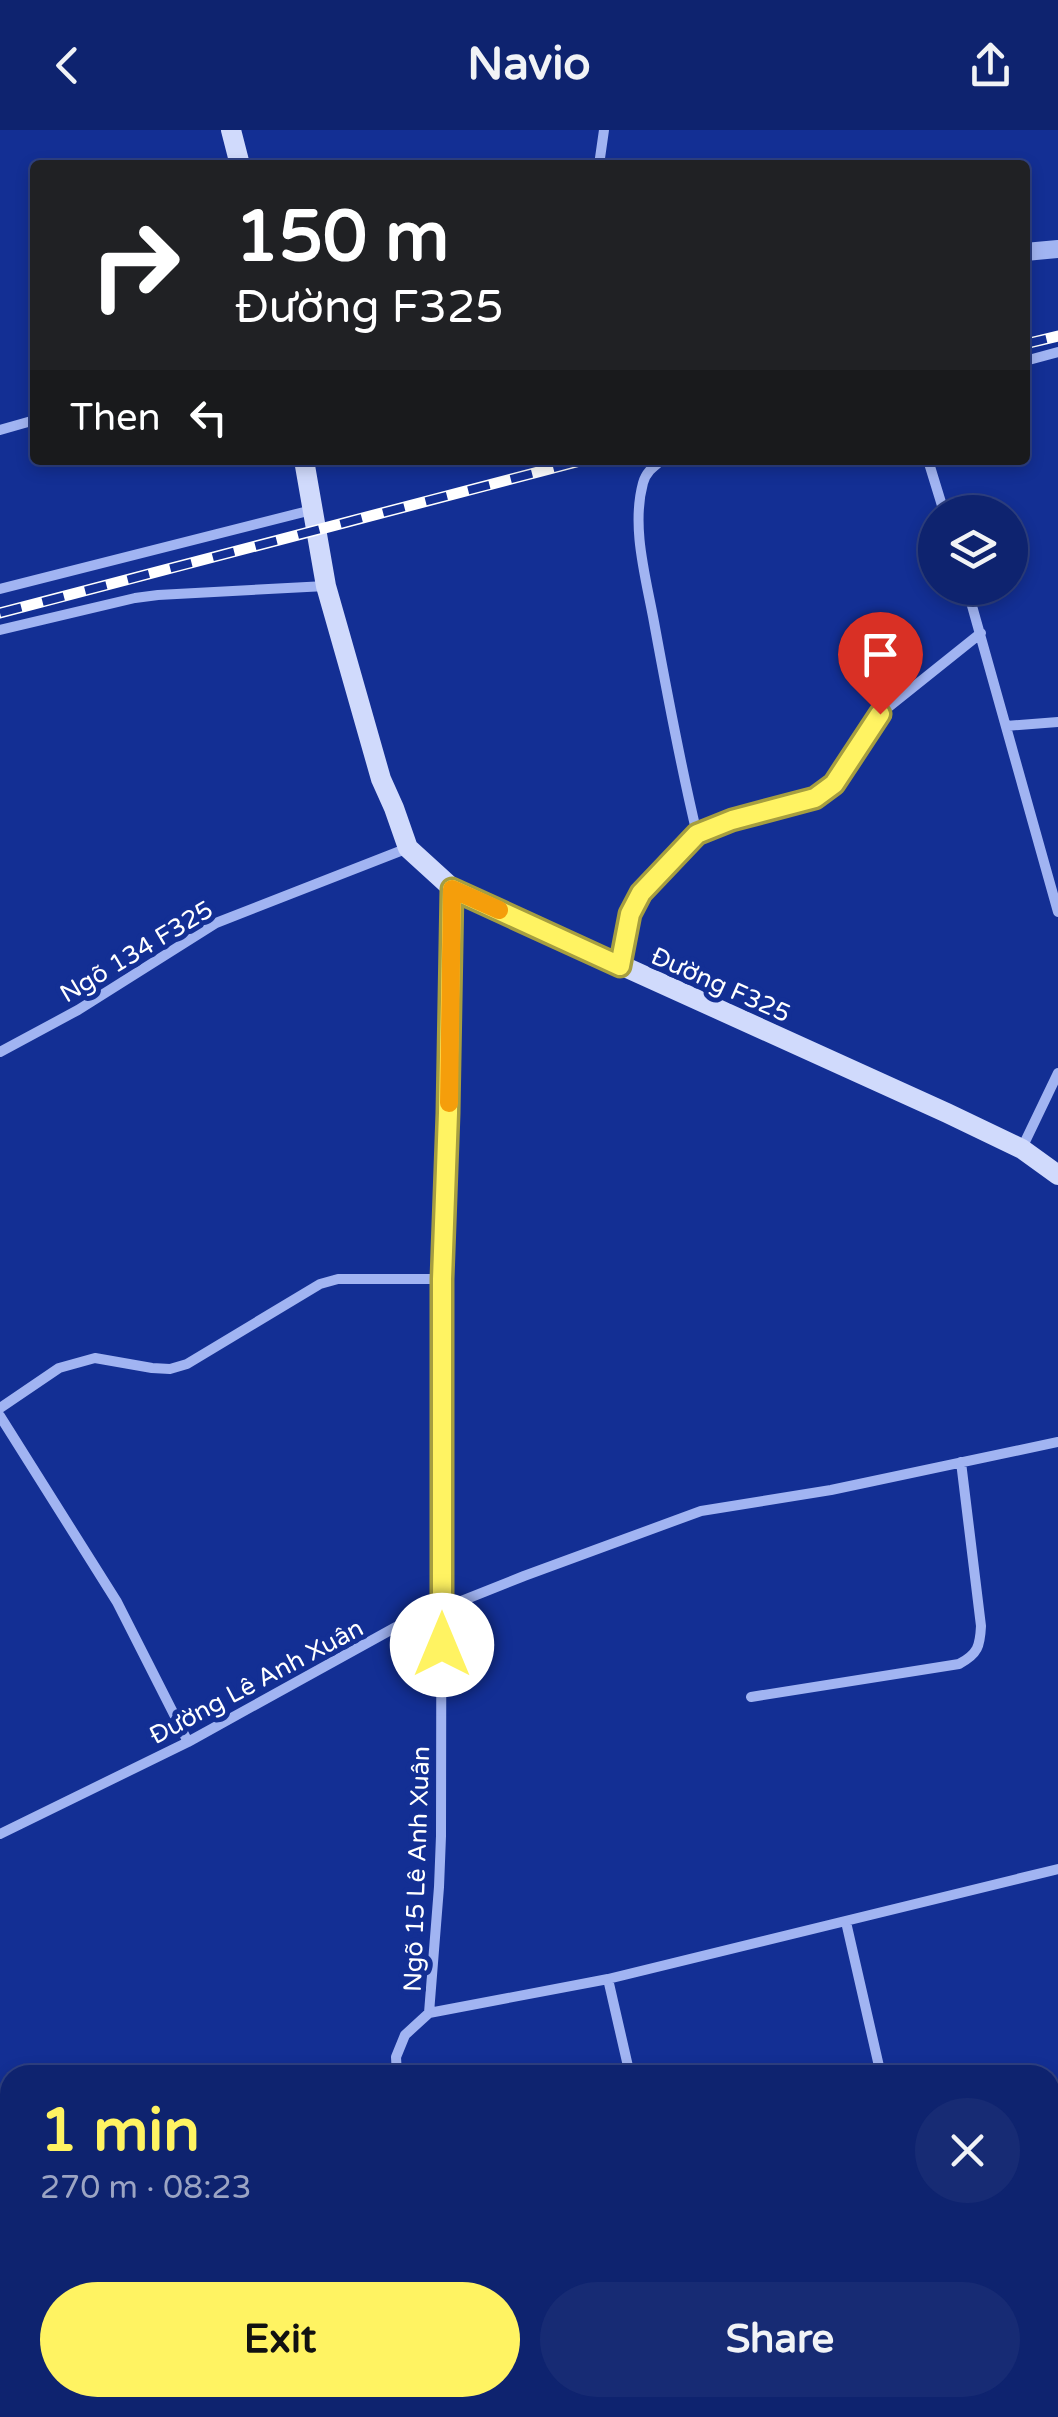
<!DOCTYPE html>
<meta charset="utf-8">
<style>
:root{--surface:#0e236f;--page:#172b74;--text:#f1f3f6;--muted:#9ba4c3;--line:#2e4082;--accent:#fff362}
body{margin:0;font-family:"Varela Round",sans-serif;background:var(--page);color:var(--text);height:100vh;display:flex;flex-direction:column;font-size:38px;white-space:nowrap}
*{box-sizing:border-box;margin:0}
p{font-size:32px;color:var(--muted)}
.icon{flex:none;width:55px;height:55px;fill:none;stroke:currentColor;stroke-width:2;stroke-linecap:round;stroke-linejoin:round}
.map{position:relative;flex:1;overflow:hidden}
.panel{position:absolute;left:0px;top:1935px;width:1060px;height:352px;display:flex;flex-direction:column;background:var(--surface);border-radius:30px 30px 0 0;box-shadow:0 5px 15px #0003,0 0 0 2px var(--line)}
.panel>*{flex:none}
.banner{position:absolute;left:30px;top:30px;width:1000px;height:305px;border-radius:10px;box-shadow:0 5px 15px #0003,0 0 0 2px var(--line);background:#202124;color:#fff;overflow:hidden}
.tools{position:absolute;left:918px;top:365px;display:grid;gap:20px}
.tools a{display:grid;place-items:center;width:110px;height:110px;border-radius:50%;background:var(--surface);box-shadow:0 5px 15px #0003,0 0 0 2px var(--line);font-size:50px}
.pin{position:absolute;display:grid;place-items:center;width:85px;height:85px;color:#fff;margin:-102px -42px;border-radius:50% 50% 50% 0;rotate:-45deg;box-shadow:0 0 10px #0007}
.pin .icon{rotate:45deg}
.me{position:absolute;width:110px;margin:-55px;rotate:0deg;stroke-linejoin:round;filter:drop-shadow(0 0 8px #0008)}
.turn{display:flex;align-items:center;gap:35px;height:210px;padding:0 40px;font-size:45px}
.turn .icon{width:130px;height:130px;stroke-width:2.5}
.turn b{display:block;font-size:70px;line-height:85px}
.then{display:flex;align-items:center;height:95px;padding:0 40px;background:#0003;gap:20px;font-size:38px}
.round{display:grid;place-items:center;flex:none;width:105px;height:105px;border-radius:52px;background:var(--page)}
.overview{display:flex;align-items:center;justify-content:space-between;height:170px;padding:0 40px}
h1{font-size:60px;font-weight:800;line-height:75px;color:var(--accent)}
.action{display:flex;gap:20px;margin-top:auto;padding:20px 40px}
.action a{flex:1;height:115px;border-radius:60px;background:var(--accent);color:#111;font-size:40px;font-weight:800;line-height:115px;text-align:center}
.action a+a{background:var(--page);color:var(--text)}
header{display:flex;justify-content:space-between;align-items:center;height:130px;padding:0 40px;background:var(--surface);font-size:45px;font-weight:800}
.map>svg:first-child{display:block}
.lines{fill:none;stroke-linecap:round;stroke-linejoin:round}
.minor{stroke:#a1b4f2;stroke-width:10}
.tertiary{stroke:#a1b4f2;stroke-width:18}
.secondary{stroke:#d0dafc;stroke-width:20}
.rail-casing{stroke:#fff;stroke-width:11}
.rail{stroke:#132f94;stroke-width:8;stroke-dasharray:22;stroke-linecap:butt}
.route-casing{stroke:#a69e40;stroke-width:25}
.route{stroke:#fff362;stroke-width:18}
.slow{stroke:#f59e0b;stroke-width:18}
.labels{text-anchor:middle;stroke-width:10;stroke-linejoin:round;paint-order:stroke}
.street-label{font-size:25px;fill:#fff;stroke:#132f94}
</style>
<header><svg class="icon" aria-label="back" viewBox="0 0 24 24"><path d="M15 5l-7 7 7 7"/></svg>Navio<svg class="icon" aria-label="share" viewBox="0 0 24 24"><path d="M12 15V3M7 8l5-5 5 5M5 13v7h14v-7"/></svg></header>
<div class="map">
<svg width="1058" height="2287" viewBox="0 0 1058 2287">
<rect width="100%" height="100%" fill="#132f94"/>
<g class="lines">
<path class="minor" d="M599 35 604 0
M1025 231 1058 222
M0 300 35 290
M662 330C653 337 646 342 643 353 631 397 646 448 654 492 667 563 680 633 697 704
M928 330 944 382
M967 458 1058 782
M0 459 312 380
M0 500 135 468 158 465 326 456
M1006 596 1058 592
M620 836 630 784 641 763 697 704 732 690 815 668 834 654 881 583 981 503
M0 922 78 880 216 793 408 718
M1022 1018 1058 943
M0 1278 59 1238 95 1228 152 1238 170 1239 187 1234 320 1154 338 1149H442
M0 1286 117 1472 188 1612
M751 1567 959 1534C978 1524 980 1516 981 1496L961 1332
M0 1704 188 1612 396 1497 524 1446 701 1381 831 1360 1058 1312
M846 1792 881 1945
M608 1849 630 1945
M429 1883 439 1757 441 1706 442 1149 448 983 453 760
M397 1945 396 1927 405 1905 429 1883 608 1849 1058 1739
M1050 2176 1058 2174
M0 2230 10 2224
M127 2278 131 2287
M472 2278 474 2287
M706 2278 708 2287
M956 2278 958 2287
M568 2287 606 2278"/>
<path class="tertiary" d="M1025 122 1058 119"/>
<path class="secondary" d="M231 0 240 35
M304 330 326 456 381 649 394 678 408 718 453 759 947 983 1022 1019 1058 1045"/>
<defs>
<path id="rail" d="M1025 214 1058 206
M0 483 584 330"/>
</defs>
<use href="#rail" class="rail-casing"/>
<use href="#rail" class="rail"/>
</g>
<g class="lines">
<defs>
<path id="route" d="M442 1515V1149L448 983 452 759 620 836 630 784 641 763 697 704 732 690 815 668 834 654 880 584"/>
</defs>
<use href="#route" class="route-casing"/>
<use href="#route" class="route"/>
<path class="slow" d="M449 973 452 759 499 780"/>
</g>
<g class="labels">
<g class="street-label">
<text transform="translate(136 821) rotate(-31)" y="9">Ngõ 134 F325</text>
<text transform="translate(721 854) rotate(24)" y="9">Đường F325</text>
<text transform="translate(256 1551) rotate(-28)" y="9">Đường Lê Anh Xuân</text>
<text transform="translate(416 1739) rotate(-88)" y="9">Ngõ 15 Lê Anh Xuân</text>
</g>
</g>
</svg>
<div class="tools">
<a><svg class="icon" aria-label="layers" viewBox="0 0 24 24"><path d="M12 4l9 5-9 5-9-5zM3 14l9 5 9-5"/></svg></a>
</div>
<div class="pin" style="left:880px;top:584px;background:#d93025"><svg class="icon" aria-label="arrive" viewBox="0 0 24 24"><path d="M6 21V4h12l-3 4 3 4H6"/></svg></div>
<svg class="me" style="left:442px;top:1515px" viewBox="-20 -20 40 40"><circle r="19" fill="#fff"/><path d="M0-13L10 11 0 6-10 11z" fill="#fff362"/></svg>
<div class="banner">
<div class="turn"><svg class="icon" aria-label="right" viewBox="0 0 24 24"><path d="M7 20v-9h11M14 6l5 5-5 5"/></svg><div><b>150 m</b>Đường F325</div></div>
<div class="then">Then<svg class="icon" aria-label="left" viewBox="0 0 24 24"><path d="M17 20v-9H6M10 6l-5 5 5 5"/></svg></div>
</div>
<section class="panel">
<div class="overview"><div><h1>1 min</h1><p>270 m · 08:23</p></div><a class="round"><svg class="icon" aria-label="close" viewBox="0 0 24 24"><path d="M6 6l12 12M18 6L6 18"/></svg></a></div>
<div class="action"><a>Exit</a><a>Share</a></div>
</section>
</div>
